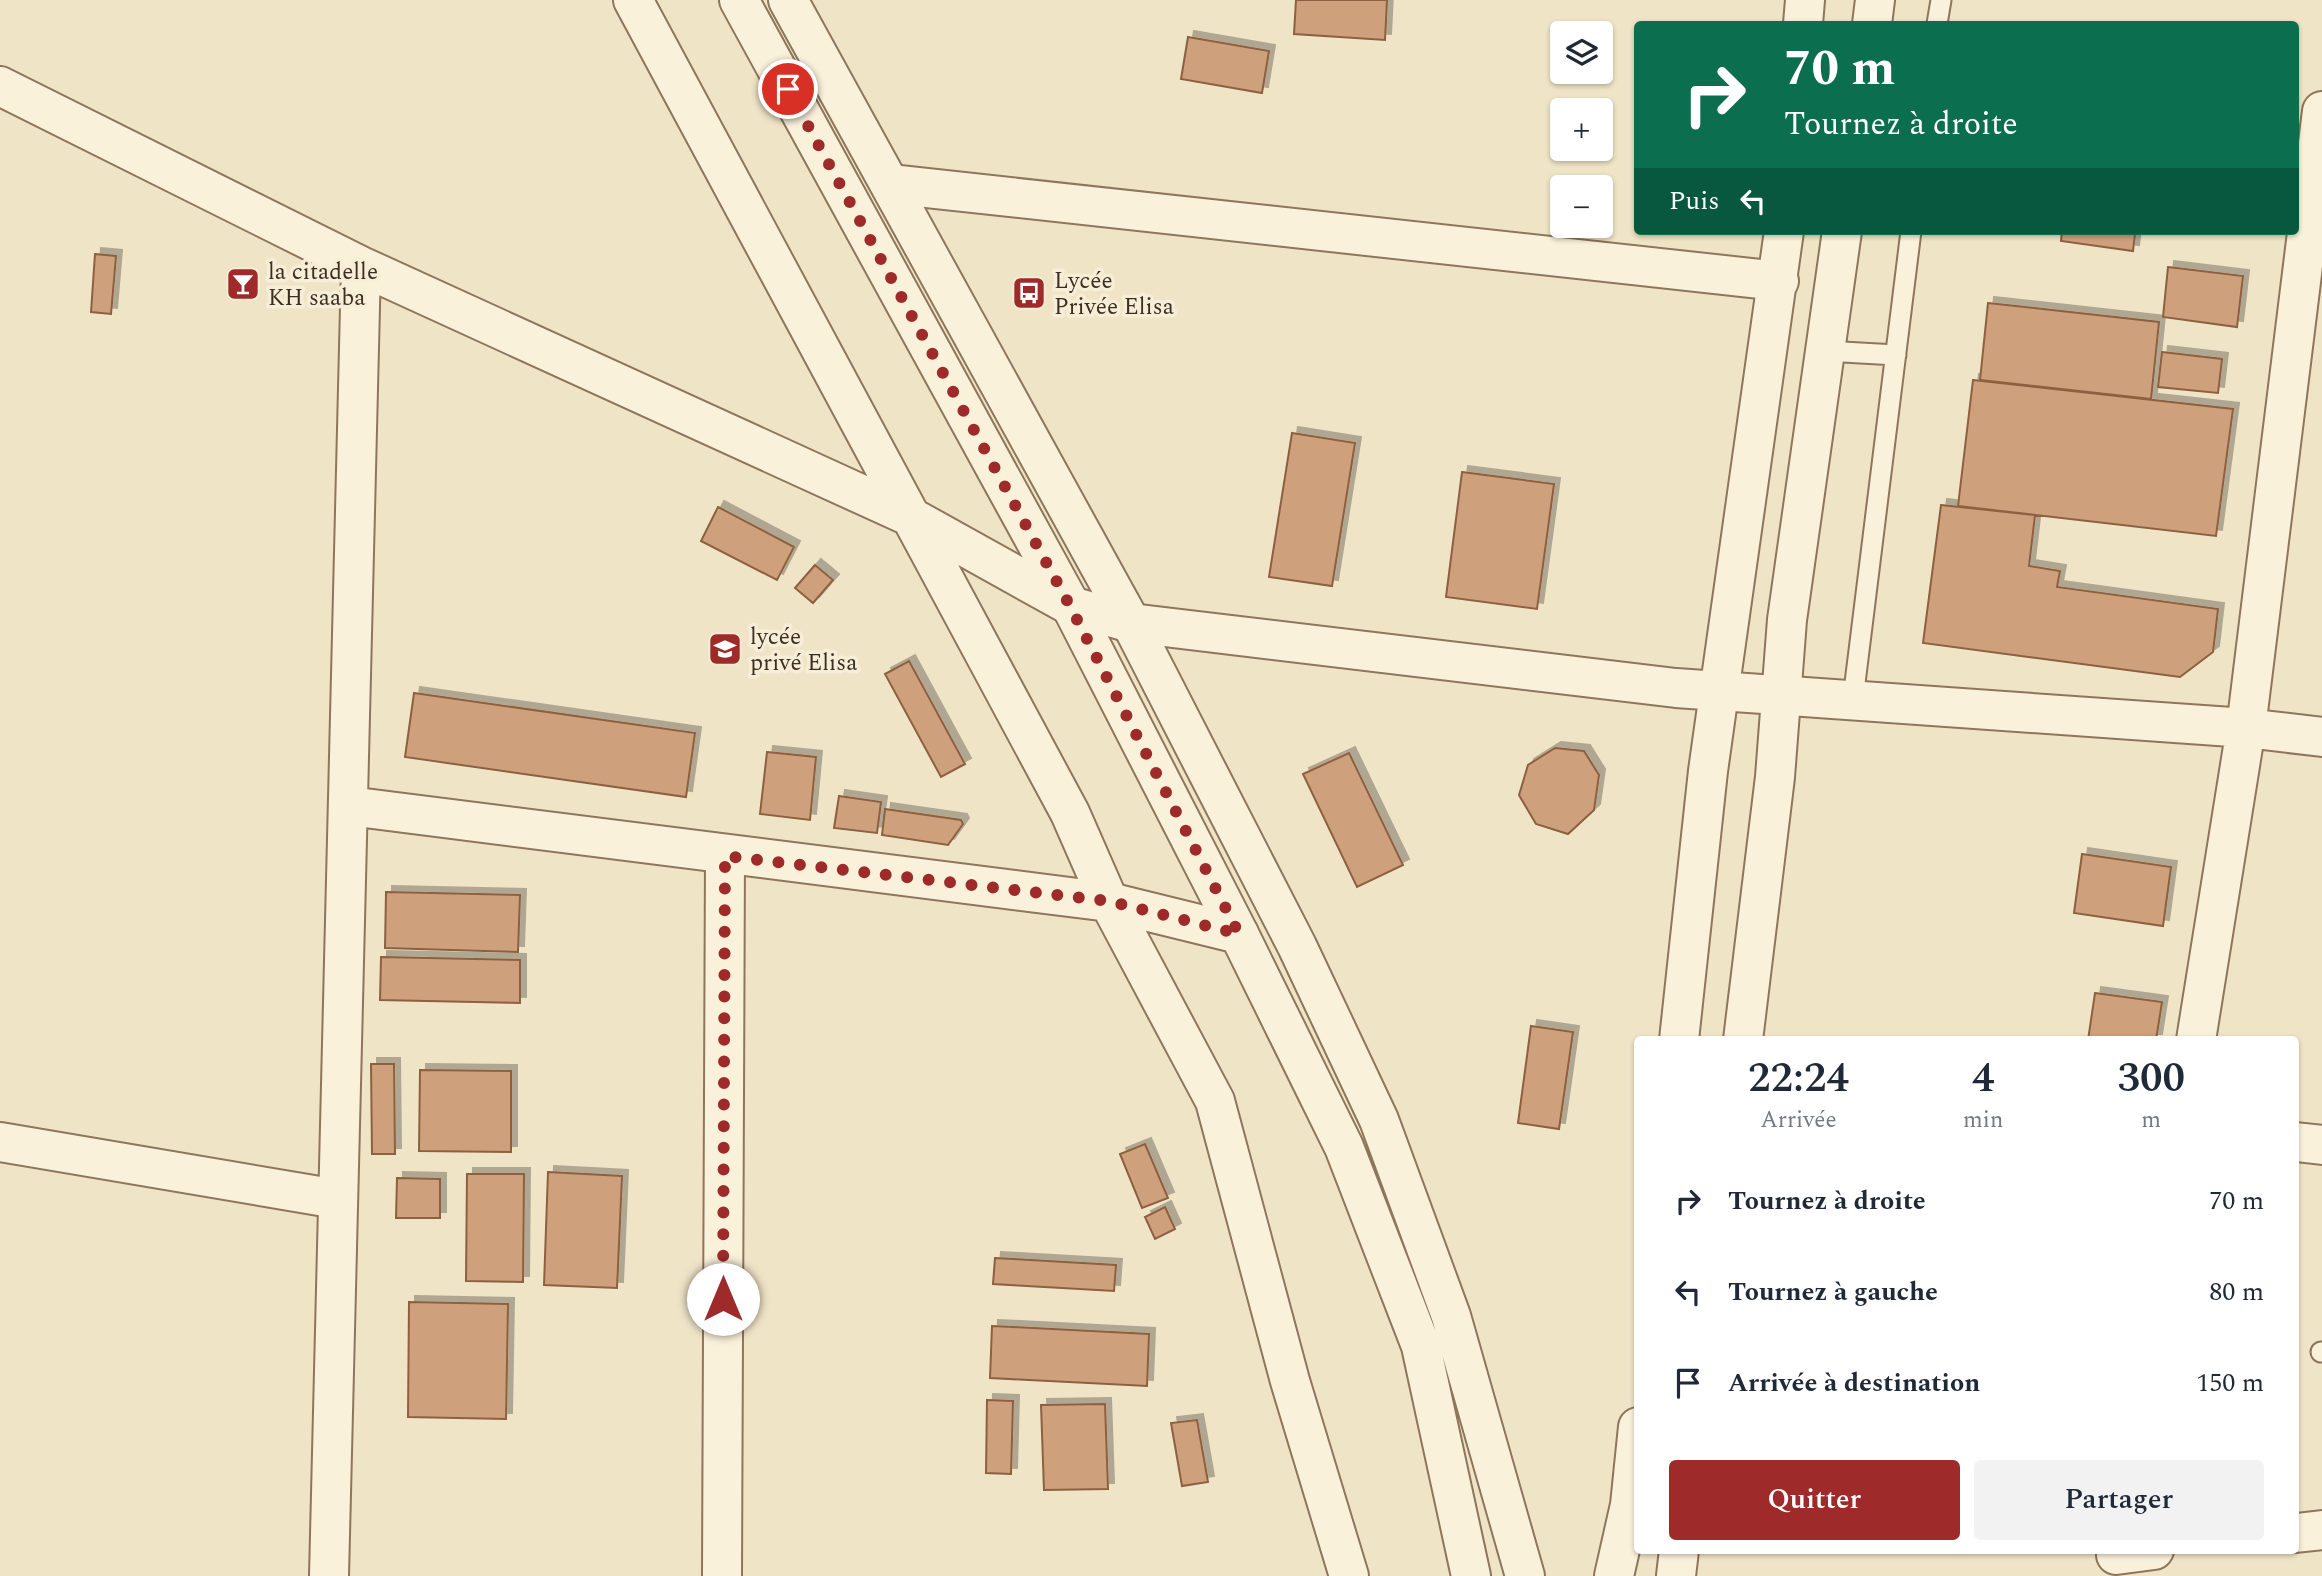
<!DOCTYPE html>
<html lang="fr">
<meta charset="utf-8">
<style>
:root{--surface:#fff;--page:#f2f2f3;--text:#1f2937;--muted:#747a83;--accent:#9e2a29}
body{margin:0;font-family:Spectral,serif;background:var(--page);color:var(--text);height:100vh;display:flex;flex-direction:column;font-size:26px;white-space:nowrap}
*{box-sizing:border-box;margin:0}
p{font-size:23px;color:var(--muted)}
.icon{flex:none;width:38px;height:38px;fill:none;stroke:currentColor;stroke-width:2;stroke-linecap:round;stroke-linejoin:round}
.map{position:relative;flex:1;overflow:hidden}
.details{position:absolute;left:1634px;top:1036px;width:665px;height:518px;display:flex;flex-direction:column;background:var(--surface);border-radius:7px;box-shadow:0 2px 5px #0004}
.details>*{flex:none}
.top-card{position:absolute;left:1634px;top:21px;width:665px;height:214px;border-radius:7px;box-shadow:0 2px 5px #0004;background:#0b6e4f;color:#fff;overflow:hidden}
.buttons{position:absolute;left:1550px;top:21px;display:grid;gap:14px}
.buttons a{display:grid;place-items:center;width:63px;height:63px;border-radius:7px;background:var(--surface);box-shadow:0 2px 5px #0004;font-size:35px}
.pin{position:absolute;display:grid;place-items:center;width:60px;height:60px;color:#fff;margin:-30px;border:4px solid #fff;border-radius:50%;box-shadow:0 2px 7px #0007}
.me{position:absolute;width:77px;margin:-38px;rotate:0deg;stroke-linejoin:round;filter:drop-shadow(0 0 5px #0008)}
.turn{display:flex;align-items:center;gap:24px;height:147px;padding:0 35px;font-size:32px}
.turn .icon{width:91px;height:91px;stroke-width:2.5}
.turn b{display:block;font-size:49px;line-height:60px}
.then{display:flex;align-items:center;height:66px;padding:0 35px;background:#0003;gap:14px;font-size:26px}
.eta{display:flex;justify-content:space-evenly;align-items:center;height:119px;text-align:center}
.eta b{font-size:42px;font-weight:600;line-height:49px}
.cta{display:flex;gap:14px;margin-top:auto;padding:14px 35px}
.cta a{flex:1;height:80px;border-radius:7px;background:var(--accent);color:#fff;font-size:28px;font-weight:600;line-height:80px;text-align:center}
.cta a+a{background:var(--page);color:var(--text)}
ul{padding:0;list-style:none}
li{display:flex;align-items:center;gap:21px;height:91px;padding:0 35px}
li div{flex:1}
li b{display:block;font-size:26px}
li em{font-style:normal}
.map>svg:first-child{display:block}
.building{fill:#cfa07c;stroke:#8d6040;stroke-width:2;filter:url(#shadow)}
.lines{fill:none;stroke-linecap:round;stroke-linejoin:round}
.service-casing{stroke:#8d765b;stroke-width:23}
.minor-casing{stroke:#8d765b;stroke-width:42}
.tertiary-casing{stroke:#8d765b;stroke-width:42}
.service{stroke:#faf1db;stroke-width:19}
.minor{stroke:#faf1db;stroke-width:38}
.tertiary{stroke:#faf1db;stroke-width:38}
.route{stroke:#9e2a29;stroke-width:12;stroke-dasharray:0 21.6}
.labels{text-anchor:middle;stroke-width:7;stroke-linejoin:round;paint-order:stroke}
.poi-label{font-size:23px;fill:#3c2e20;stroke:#f7eed7;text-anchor:start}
</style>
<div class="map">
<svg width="2322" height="1576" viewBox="0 0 2322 1576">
<defs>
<filter id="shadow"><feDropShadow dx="6" dy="-6" stdDeviation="0" flood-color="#0004"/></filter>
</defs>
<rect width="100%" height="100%" fill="#f0e4c7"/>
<path class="building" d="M1296 0H1387L1385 40 1294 34Z
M1188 37 1269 51 1262 93 1181 79Z
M2062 231 2135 234 2133 251 2061 241Z
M95 254 116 256 111 314 91 312Z
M2168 267 2243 276 2237 327 2163 317Z
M1988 303 2159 322 2151 399 1980 380Z
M2162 352 2222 359 2218 393 2158 387Z
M1973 380 2233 409 2216 536 1958 506Z
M1292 433 1355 443 1332 586 1269 577Z
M1462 472 1554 484 1537 609 1446 597Z
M1941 505 2035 515 2029 566 2060 571 2057 587 2218 609 2213 652 2180 677 1923 643Z
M718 507 794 547 777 580 701 541Z
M815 565 833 580 813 603 795 588Z
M909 661 965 764 941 777 885 674Z
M414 693 695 733 686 797 405 757Z
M1555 748 1584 751 1599 775 1594 810 1568 834 1536 824 1519 795 1528 765Z
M767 752 816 757 810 820 760 814Z
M1349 753 1403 865 1357 887 1303 774Z
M839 796 881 802 877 833 834 828Z
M885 809 961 820 963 824 948 845 882 835Z
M2082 854 2171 867 2163 926 2074 913Z
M386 892 520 895 518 952 385 948Z
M381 957 520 960V1003L380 1000Z
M2095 993 2162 1002 2156 1040H2088Z
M1531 1026 1573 1032 1559 1129 1518 1123Z
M371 1064H394L395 1154H372Z
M420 1070 511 1071V1152L419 1151Z
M1145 1144 1168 1198 1142 1208 1120 1154Z
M548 1172 622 1176 617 1288 544 1285Z
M467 1174H524L523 1282 466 1281Z
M397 1178 440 1179V1218H396Z
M1165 1207 1175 1229 1155 1239 1145 1217Z
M995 1258 1116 1265 1114 1291 993 1284Z
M409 1302 508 1304 506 1419 408 1417Z
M992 1326 1149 1334 1147 1386 990 1378Z
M987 1400 1013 1401 1011 1474 986 1473Z
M1105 1404 1108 1489 1044 1490 1041 1405Z
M1197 1420 1208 1482 1182 1486 1171 1423Z"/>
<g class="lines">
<defs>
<path id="service" d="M1937 24 1941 0
M1825 351 1896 355
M1853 699 1911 231
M2321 1352H2322"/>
<path id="minor" d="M633 0 1070 813 1109 902 1215 1101 1290 1381 1349 1576
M0 86 361 266 911 517 1071 606 1131 623 1676 688 2246 728 2322 737
M890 184 1779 281
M349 806 1109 902 1239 934
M2196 1040 2246 728 2322 111
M0 1142 337 1199
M2296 1142 2322 1145
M2296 1533 2322 1530
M2116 1555 2154 1550
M329 1576 361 266
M722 1576 725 856"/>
<path id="tertiary" d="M739 0 1071 606 1239 934 1344 1147 1421 1346 1471 1576
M788 0 1131 623 1297 946 1379 1120 1451 1316 1525 1576
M1803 24 1805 0
M1872 24 1875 0
M1679 1040 1708 771 1784 231
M1743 1040 1775 777 1787 620 1842 231
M1614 1576 1630 1505 1638 1427
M1676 1576 1679 1550"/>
</defs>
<use href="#service" class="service-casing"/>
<use href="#minor" class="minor-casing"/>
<use href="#tertiary" class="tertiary-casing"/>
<use href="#service" class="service"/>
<use href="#minor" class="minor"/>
<use href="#tertiary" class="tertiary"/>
</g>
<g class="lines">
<path class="route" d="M723 1299 725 856 1109 901 1239 934 1070 606 788 89"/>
</g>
<defs>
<symbol id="bar-square" viewBox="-11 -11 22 22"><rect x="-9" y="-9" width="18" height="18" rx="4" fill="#9e2a29" stroke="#f7eed7"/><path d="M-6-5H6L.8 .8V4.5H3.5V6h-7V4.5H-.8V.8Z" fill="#fff"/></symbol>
<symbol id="bus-square" viewBox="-11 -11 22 22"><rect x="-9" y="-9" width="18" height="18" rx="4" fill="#9e2a29" stroke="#f7eed7"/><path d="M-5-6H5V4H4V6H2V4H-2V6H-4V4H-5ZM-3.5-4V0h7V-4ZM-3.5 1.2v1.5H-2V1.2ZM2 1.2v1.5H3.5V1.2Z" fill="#fff"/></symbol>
<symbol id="school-square" viewBox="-11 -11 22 22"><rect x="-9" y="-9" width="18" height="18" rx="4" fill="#9e2a29" stroke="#f7eed7"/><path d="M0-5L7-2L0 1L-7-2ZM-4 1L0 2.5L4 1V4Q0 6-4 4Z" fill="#fff"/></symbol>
</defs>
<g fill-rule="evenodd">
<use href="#bar-square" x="224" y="265" width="38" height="38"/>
<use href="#bus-square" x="1010" y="274" width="38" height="38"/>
<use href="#school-square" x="706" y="630" width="38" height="38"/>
</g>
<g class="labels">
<g class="poi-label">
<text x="268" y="279">la citadelle<tspan x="268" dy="26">KH saaba</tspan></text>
<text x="1054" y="288">Lycée<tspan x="1054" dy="26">Privée Elisa</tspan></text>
<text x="750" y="644">lycée<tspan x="750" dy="26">privé Elisa</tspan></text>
</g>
</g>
</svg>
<div class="buttons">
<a><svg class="icon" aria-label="layers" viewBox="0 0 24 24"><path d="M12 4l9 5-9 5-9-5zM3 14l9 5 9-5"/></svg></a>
<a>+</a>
<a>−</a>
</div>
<div class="pin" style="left:788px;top:89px;background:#d93025"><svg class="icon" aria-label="arrive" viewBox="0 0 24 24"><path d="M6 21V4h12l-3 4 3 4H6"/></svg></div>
<svg class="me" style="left:723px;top:1299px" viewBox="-20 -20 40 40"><circle r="19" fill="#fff"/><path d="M0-13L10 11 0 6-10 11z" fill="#9e2a29"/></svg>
<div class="top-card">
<div class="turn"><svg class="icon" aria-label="right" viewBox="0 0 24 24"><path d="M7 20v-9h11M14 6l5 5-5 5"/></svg><div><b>70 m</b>Tournez à droite</div></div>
<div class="then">Puis<svg class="icon" aria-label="left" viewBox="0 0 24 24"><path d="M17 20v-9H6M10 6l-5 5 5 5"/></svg></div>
</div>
<section class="details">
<div class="eta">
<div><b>22:24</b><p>Arrivée</p></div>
<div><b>4</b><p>min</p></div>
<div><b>300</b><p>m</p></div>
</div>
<ul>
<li><svg class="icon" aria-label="right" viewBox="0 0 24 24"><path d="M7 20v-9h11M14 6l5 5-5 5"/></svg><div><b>Tournez à droite</b></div><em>70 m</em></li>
<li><svg class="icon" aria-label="left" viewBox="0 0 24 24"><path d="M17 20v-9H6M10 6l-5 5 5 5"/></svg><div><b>Tournez à gauche</b></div><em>80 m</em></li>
<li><svg class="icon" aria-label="arrive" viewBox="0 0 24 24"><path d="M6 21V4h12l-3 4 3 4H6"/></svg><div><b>Arrivée à destination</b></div><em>150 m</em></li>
</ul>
<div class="cta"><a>Quitter</a><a>Partager</a></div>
</section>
</div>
